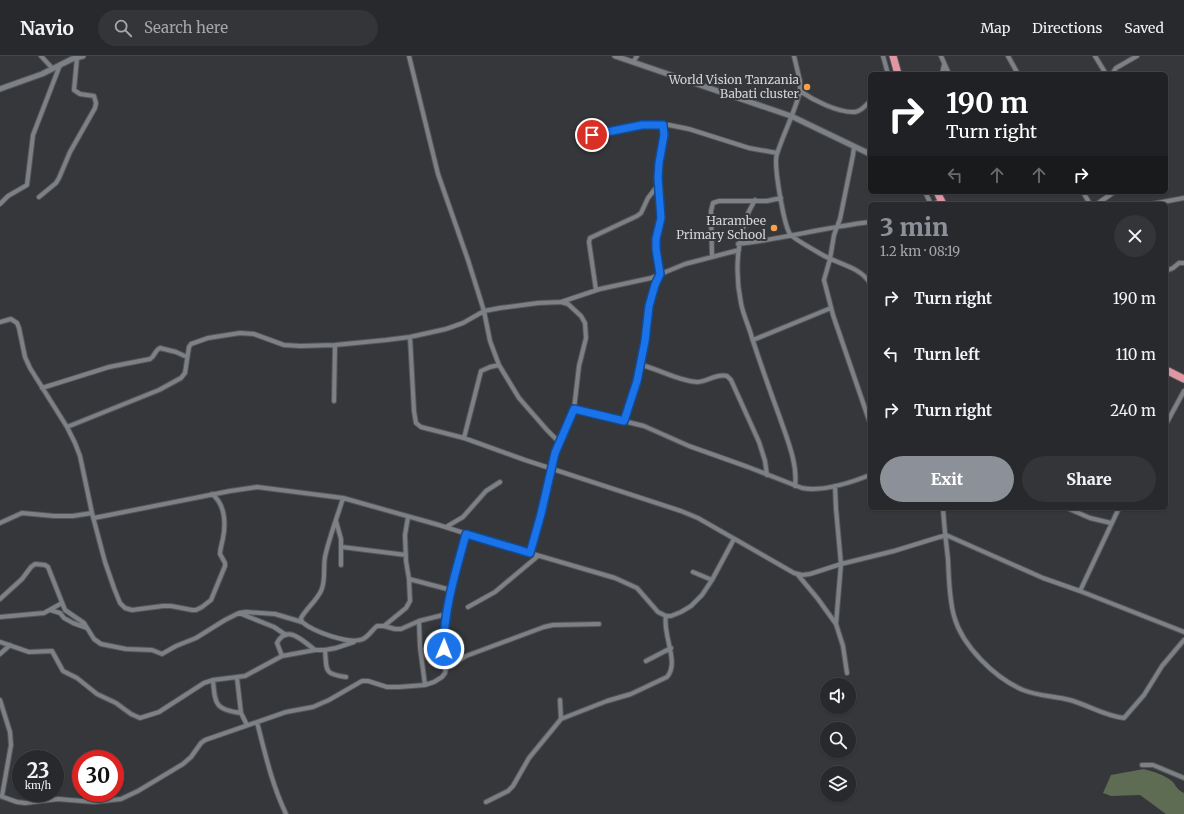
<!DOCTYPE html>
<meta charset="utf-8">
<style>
:root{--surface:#28292c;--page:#343538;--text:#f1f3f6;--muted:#a5a6a9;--line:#444548;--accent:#8c9099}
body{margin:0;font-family:Merriweather,serif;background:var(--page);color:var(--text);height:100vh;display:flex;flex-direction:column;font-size:15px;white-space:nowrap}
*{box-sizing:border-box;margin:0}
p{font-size:13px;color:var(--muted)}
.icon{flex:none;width:22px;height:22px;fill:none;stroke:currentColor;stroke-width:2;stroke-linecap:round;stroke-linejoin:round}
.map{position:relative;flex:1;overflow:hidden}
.panel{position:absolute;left:868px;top:146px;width:300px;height:308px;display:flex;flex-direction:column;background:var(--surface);border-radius:6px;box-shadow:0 1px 3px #0004,0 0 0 1px var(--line)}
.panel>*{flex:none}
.banner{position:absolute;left:868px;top:16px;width:300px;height:122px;border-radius:6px;box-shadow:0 1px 3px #0004,0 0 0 1px var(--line);background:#202124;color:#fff;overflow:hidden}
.fabs{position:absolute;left:820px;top:622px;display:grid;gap:8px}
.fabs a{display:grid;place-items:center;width:36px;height:36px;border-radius:50%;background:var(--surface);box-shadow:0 1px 3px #0004,0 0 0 1px var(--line);font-size:20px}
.speed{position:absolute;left:12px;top:694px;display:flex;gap:8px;font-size:20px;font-weight:700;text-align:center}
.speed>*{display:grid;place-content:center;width:52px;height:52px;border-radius:50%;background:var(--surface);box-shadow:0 1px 3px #0004,0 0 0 1px var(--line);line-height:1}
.speed small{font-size:10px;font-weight:400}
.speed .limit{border:6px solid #d22;background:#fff;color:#111}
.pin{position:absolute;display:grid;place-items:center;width:34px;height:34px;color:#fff;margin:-17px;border:2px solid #fff;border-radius:50%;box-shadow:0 1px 4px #0007}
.me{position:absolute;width:44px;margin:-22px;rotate:1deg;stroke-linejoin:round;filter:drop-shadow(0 0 3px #0008)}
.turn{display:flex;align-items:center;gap:14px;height:84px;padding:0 12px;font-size:18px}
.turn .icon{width:52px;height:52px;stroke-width:2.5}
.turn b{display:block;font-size:28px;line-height:34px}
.lanes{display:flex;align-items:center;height:38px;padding:0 12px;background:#0003;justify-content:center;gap:20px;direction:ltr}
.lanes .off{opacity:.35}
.round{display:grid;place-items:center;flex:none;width:42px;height:42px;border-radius:21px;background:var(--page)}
.overview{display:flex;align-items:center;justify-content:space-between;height:68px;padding:0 12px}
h1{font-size:24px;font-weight:800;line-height:30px;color:var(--accent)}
.primary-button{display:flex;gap:8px;margin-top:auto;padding:8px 12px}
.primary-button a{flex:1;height:46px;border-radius:24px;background:var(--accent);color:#fff;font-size:16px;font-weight:800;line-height:46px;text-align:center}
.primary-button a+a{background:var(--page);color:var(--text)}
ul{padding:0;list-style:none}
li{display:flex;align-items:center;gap:12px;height:56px;padding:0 12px}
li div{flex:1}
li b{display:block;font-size:15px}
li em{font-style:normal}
header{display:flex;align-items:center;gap:24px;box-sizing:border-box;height:56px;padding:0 20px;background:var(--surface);border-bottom:1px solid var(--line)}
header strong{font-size:19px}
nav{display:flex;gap:22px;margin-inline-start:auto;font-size:14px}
.search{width:280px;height:36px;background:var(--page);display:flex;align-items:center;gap:10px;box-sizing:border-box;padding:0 14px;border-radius:22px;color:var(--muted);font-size:15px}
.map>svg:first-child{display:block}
.forest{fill:#5e6c54}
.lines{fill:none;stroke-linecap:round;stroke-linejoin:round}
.minor-casing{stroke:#545558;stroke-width:6}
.tertiary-casing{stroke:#545558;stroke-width:7}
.trunk-casing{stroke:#545558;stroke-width:9}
.minor{stroke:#7d8084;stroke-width:4}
.tertiary{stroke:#7d8084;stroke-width:5}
.trunk{stroke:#e296a3;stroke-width:7}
.route-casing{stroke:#114b97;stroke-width:10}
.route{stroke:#1a73e8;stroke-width:7}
.poi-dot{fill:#f9a04c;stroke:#35373b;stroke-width:1.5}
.labels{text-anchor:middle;stroke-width:4;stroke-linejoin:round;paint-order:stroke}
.poi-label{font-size:12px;fill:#d3d4d6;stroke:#35373b;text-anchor:end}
</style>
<header>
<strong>Navio</strong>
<div class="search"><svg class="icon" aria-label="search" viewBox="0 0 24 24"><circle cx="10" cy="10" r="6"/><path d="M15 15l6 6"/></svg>Search here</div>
<nav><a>Map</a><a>Directions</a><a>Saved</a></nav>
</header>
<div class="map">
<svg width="1184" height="758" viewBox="0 0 1184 758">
<rect width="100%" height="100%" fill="#35373b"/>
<path class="forest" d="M1144 713C1154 716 1165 719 1173 726 1176 731 1179 735 1184 737V758H1166L1140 739 1111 740 1103 737 1111 719Z"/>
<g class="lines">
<defs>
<path id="minor" d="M41 0 53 13
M409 0 438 118 468 204 484 255 490 285 499 309 519 342 547 374 559 386
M794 0 800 25V35C795 56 784 76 777 98 773 108 784 169 790 178 794 183 814 194 821 198 837 208 859 210 870 227
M883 0 888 18
M941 0 949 18
M1008 0 1018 18
M1095 0 1106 18
M633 6 637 0
M942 18 944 9
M1112 18 1116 12 1137 0
M800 35C813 44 838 57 855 56 862 55 866 49 870 45
M581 88 587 81 598 77 651 68 669 69 689 73 749 92 777 97
M854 91 853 99 840 163 834 179 830 203 824 224 833 259 870 367
M925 136 931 148
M1083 136 1090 148
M39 141 56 127 59 122 70 96 95 52 96 47 94 40 80 38 74 34 77 2
M755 144C737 173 734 214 741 247 743 259 749 270 752 282 761 309 770 335 780 362 787 383 798 408 795 430
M0 148 8 140 27 129 33 79 60 9
M934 148 941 144
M1097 148 1114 136
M1152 148 1184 142
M738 188C783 183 826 171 870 166
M712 200 711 155 713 147 719 145H767L781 142
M1166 215 1173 212 1179 207H1184
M596 234 589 186 590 182 637 160 641 157 648 142 658 129
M561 246 600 233 651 222 685 208 739 194
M0 266 11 263 17 267 19 272 25 301 30 312 67 371 75 387 80 400 92 457 105 506 114 532 120 547 125 552 132 554 163 550H171L192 554H196L202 551 211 544 225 510V507L220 498C220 492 222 488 223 482 226 467 225 448 212 438
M410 281 414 355 416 367 421 371 464 382 525 404 681 455 698 462 794 517 802 519 810 518 841 508 894 495 946 479 1043 522 1080 535 1184 576
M753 284 831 252
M641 309C659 313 678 325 697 326 707 326 717 317 727 320L731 324 759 386 765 405 767 419
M42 332 109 311 150 303C155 300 155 294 160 292L176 296 187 301
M334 345 335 289
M574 353 644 370 689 390 748 411 802 432C823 436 850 427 870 419
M624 365 637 325 645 285 649 250 655 229 660 218 656 193V183L657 174 661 162 658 122 659 107 664 79 663 69
M1166 368 1184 335
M67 371 159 334 181 322 185 317 189 291 191 288 208 282 240 277 254 278 284 289 300 290 335 289 386 284 410 281 446 273 463 267 484 255 500 252 538 247 561 246 568 248 581 260 585 267 586 282 579 310 574 353 555 397 541 458 530 497
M464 382 481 315 490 311 499 309
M835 430 836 453 841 508 836 568
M343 442C337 462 329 482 325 501 323 512 326 525 321 535 316 545 307 552 301 562L302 566C314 576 350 589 363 583 369 580 372 574 377 570H384L395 573H401L419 565 447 558
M943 452C944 469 946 486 948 503 949 522 949 542 954 560 962 590 995 622 1023 634 1038 640 1054 640 1070 644 1088 649 1105 660 1124 662L1144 639 1162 610 1184 584
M1067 452 1090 462 1111 467
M94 462 230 435 257 431 343 442 439 469 489 485 615 522 637 532 658 556 666 560H671L681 556 691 550 702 539 712 524 734 483
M336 465 341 483V509
M0 467 22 457 54 460H73L92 457
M446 471 463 461 486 435 500 426
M342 491 406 499
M693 516 712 524
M798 519 818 543 836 568 843 590 847 617
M409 523 451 534
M1080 535 1119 452
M0 543 22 523 31 511 35 508 45 509 48 511 65 554 84 567 94 583 101 588 126 593 152 594 162 598 176 590 196 582 225 564 239 557 246 556 275 558 302 566
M468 551 495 536 538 500
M50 554 60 557 64 562 73 567 87 572
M239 557 274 571 286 579
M0 561 44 557 62 547
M419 565 420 591 425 629
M384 570 406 552 410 545 409 523 406 505 405 479 408 461
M0 586 29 596 52 595 63 615 77 622 97 638 116 647 131 658 140 662 159 656 204 627 213 624 245 620 282 600 315 594H325L336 592 354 586
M325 594C327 614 323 618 346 621
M0 598 10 589
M282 600 277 587C287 567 304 586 315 594
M646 605 671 592
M446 612 466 600 544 571 553 569 599 568
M237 622 241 657 247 669
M213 624C215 648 215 654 241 657
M0 644 10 676 11 689 2 740
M561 663 607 645 631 638 667 621C680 607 662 578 666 560
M257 666C265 697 272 729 286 758
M1142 709H1153L1184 722
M0 740 17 746 25 747 58 743 94 746 121 743 138 735 183 708 191 701 201 687 205 684 286 656 313 651 329 644 362 625H368L387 631H399L425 629 434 626 442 621 445 617 446 612 444 593V572L451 534 466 478
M486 746 508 735 513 730 529 702 561 663 560 644"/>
<path id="tertiary" d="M615 0 791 60 870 98
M0 33 42 18 72 3 83 0"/>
<path id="trunk" d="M893 0 898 18
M937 136 943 148
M1166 314 1184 323"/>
</defs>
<use href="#minor" class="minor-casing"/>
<use href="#tertiary" class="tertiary-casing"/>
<use href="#trunk" class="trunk-casing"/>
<use href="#minor" class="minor"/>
<use href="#tertiary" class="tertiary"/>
<use href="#trunk" class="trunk"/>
</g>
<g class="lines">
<defs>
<path id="route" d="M444 593C443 555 456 515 466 478L530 497 541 458 555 397 574 353 624 365 637 325 645 285 649 250 655 229 660 218 656 193V183L661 162 658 122 659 107 664 79 663 69H642L592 79"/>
</defs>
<use href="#route" class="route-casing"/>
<use href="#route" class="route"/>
</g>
<g class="poi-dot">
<circle cx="807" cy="31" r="4"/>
<circle cx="774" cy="172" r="4"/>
</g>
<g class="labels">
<g class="poi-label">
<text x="799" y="28">World Vision Tanzania<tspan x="799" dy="14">Babati cluster</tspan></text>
<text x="766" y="169">Harambee<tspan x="766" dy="14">Primary School</tspan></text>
</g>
</g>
</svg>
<div class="fabs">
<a><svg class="icon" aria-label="sound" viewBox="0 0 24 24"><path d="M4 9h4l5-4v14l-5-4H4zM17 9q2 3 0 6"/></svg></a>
<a><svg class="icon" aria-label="search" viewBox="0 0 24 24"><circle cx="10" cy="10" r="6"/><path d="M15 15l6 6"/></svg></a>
<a><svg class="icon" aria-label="layers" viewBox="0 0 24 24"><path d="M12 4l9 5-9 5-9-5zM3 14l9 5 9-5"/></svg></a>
</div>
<div class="speed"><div>23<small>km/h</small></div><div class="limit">30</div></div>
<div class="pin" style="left:592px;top:79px;background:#d93025"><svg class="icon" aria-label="arrive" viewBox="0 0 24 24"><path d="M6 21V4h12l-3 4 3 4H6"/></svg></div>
<svg class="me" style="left:444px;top:593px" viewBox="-20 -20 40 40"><circle r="17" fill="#1a73e8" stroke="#fff" stroke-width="3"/><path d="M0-11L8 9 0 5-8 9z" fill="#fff"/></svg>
<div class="banner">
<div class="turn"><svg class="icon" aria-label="right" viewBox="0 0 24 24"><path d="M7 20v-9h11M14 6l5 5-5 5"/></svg><div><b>190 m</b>Turn right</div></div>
<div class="lanes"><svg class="icon off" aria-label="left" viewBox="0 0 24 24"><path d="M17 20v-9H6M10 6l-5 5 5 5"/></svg><svg class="icon off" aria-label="ahead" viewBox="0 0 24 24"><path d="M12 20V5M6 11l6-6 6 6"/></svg><svg class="icon off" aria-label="ahead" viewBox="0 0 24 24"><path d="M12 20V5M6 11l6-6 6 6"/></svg><svg class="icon" aria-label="right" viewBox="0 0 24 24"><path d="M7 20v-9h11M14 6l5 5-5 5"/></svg></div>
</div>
<section class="panel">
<div class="overview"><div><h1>3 min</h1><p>1.2 km · 08:19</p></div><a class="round"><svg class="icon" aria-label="close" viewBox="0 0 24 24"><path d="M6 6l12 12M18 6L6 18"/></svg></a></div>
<ul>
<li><svg class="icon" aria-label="right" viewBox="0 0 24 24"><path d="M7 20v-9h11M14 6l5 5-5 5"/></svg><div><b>Turn right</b></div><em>190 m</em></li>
<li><svg class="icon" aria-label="left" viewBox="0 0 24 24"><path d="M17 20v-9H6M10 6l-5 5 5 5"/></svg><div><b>Turn left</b></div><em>110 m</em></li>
<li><svg class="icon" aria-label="right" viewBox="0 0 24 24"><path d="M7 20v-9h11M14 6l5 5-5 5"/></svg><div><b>Turn right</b></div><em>240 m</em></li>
</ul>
<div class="primary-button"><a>Exit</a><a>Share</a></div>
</section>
</div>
